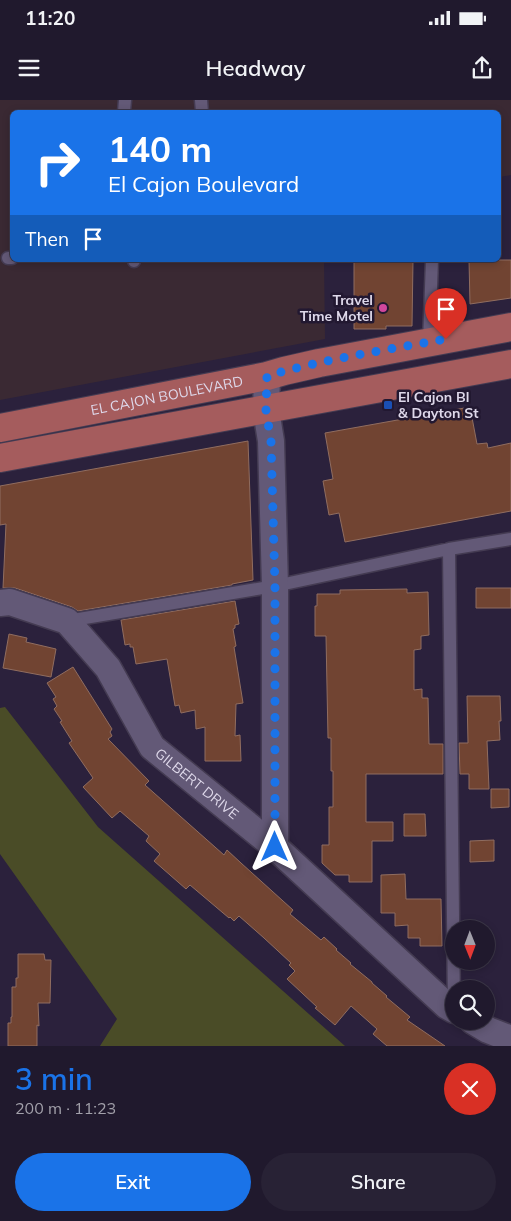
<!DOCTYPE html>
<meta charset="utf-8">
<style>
:root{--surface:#20192d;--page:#282235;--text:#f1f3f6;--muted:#a2a0aa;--line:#3d3849;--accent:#1a73e8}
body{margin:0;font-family:Mulish,sans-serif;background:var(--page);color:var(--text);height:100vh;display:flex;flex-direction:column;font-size:19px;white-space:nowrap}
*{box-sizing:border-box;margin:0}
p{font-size:16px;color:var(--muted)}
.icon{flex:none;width:28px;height:28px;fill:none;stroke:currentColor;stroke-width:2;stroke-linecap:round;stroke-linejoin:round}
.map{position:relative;height:946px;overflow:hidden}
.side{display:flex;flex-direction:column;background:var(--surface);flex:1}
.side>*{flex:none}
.guide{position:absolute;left:10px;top:10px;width:491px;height:152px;border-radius:8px;box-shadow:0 2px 8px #0003,0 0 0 1px var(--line);background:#1a73e8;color:#fff;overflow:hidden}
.needle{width:32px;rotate:179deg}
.fabs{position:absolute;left:445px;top:820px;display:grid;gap:10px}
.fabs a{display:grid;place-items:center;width:50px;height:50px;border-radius:50%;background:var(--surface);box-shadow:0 2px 8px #0003,0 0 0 1px var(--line);font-size:25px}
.pin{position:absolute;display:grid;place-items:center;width:42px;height:42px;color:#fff;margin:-51px -21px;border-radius:50% 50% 50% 0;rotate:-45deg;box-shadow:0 0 5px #0007}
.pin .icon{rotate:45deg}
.me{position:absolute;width:55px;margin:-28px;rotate:0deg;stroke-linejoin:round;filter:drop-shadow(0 0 4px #0008)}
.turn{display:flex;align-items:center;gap:18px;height:105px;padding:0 15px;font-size:22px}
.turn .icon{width:65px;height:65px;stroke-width:2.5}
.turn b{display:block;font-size:35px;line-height:42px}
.then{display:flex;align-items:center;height:48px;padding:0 15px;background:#0003;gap:10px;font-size:19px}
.round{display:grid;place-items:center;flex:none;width:52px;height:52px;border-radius:26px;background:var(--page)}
.overview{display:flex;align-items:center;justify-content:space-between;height:85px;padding:0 15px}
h1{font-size:30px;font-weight:600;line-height:38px;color:var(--accent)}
.cta{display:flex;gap:10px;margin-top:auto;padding:10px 15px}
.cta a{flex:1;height:58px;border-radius:30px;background:var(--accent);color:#fff;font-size:20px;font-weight:600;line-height:58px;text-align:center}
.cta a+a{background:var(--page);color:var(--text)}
.status{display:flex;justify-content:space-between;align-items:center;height:35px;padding:0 25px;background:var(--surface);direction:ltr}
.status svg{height:14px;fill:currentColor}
header{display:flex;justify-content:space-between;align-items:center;height:65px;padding:0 15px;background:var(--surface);font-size:22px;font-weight:600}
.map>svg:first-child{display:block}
.education{fill:#3a2933}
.green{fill:#4a4c27}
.building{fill:#714432;stroke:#906d60}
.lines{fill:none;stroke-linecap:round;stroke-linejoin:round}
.service-casing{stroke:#443b52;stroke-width:15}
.minor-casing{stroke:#443b52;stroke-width:29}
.primary-casing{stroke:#443b52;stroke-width:30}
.service{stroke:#635977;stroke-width:12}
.minor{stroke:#635977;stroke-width:26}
.primary{stroke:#a55c5d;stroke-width:28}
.route{stroke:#1a73e8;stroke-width:9;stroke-dasharray:0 16.2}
.hotel-dot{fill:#d1479c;stroke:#221831;stroke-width:2}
.transit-dot{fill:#1a4fb4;stroke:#221831;stroke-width:2}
.labels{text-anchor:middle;stroke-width:5;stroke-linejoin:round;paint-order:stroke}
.poi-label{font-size:14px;font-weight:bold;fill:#ded8ea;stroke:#221831;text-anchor:end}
.street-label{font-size:14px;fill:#ded8ea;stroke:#221831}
</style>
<div class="status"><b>11:20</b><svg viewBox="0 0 49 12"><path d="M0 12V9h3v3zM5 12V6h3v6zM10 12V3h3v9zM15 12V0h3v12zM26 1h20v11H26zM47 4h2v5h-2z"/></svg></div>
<header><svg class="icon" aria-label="menu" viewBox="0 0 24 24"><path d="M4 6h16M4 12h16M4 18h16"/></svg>Headway<svg class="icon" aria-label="share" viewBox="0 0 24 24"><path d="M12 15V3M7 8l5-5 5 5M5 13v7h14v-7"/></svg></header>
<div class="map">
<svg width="511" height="946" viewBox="0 0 511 946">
<rect width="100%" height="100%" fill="#2b213c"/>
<path class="education" d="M0 0H511V75L499 77V12H12V160H324L325 239 0 300Z"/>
<path class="green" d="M5 607 98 727 345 946H100L117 919 0 754V608Z"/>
<path class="building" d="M354 160H413L412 226H386V229H354Z
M469 160H511V198L470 204Z
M470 307 477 344 487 343 488 348 511 343V411L345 442 339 413 329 415 323 381 333 379 325 333Z
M248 341 253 480 232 484V485L78 511 72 507 15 488H3L6 424 0 425V386Z
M476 488H511V508H476Z
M407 489V493L428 492 429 535 421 536V549L414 550V590L422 589V598H428L429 644H443V674H366V722H393V741H372V782H349V775H335L322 763V745H329V707H333V671H331V638H328L326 536H315V506H317V494H340V490Z
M235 501 239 524 235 525V528L233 529 236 546 234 547 243 603 236 604 235 636 240 635 241 661H205V627L196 629 195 610 181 613 179 605 175 606 167 559 136 564 133 547H130V544L125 545 121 520Z
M9 534 27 538 26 542 56 549 51 577 3 568Z
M73 567 112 629 110 632 112 636 108 639 149 681 145 685 224 755 227 750 241 763 293 810 290 814 321 840 324 837 337 849 336 850 351 863 350 864 372 882V883L387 896 386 897 410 917 407 920 445 946H387L373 934 377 929 351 906 335 925 315 908 317 907 287 879 295 871 289 865 291 863 264 838 239 816 234 821 230 817 229 818 190 785 186 789 154 761 160 754 146 741 149 736 120 711 112 718 83 687 93 678 69 643 72 641 60 622 62 621 54 609 57 606 53 599 56 597 47 583Z
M467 596H500L501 621H499L500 640 487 641 489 689H469V674H460L459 643H468Z
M491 689H509V707L491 708Z
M404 714H425L426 736H404Z
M494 740V761L470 762V741Z
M405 774 406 799H441L442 846H420V838H408V825L395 826V813H381V775Z
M18 854H44L45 860H51L50 903H38L39 926 37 925V946H8V923H11V917H12V887H16V878H18Z"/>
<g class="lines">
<defs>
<path id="service" d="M201 0 202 12
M124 12 125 0
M8 158H12
M134 160V161
M429 242 432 160
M449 449 454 909
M67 521 275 486 449 449 511 439"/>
<g id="minor">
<path d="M267 276 266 310 271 341 275 486V747"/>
<path id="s1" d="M0 503 10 502 67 521 108 568 152 647 275 747 447 906 454 910"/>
<path d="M473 921 488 930 511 939"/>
</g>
<g id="primary">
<path id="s2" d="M0 328 267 276 284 271 319 263 511 227"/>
<path d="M0 358 511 264"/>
</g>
</defs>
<use href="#service" class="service-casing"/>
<use href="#minor" class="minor-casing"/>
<use href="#primary" class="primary-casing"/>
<use href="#service" class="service"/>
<use href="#minor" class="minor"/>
<use href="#primary" class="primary"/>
</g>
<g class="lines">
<path class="route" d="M275 747V486L271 341 266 310 267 276C325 259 386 250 446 239"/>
</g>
<circle class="hotel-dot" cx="383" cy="208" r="5"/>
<rect class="transit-dot" x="383" y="300" width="10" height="10" rx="2.5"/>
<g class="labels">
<g class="poi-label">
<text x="373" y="205">Travel<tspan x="373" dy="16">Time Motel</tspan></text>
<text x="398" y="302" text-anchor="start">El Cajon Bl<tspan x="398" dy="16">&amp; Dayton St</tspan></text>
</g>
<g class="street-label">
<text dy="5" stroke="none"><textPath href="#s2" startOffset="170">EL CAJON BOULEVARD</textPath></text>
<text dy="5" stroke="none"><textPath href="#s1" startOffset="281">GILBERT DRIVE</textPath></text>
</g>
</g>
</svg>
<div class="fabs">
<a><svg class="needle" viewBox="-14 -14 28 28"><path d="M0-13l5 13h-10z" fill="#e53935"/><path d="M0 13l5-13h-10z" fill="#a2a0aa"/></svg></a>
<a><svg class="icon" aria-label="search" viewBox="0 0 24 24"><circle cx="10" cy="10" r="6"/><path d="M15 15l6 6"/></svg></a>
</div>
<div class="pin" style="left:446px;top:239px;background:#d93025"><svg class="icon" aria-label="arrive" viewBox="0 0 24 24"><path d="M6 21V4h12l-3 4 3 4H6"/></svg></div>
<svg class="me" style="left:275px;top:747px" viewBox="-20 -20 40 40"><path d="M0-17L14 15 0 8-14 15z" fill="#1a73e8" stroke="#fff" stroke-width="4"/></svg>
<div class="guide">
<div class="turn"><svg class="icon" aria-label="right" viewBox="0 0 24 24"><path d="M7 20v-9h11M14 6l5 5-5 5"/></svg><div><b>140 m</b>El Cajon Boulevard</div></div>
<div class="then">Then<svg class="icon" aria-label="arrive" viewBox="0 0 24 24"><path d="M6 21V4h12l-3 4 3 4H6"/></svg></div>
</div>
</div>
<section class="side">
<div class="overview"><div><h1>3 min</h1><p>200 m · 11:23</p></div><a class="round" style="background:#d93025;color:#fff"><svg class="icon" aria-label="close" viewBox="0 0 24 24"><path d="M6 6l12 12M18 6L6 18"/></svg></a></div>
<div class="cta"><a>Exit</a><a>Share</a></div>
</section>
